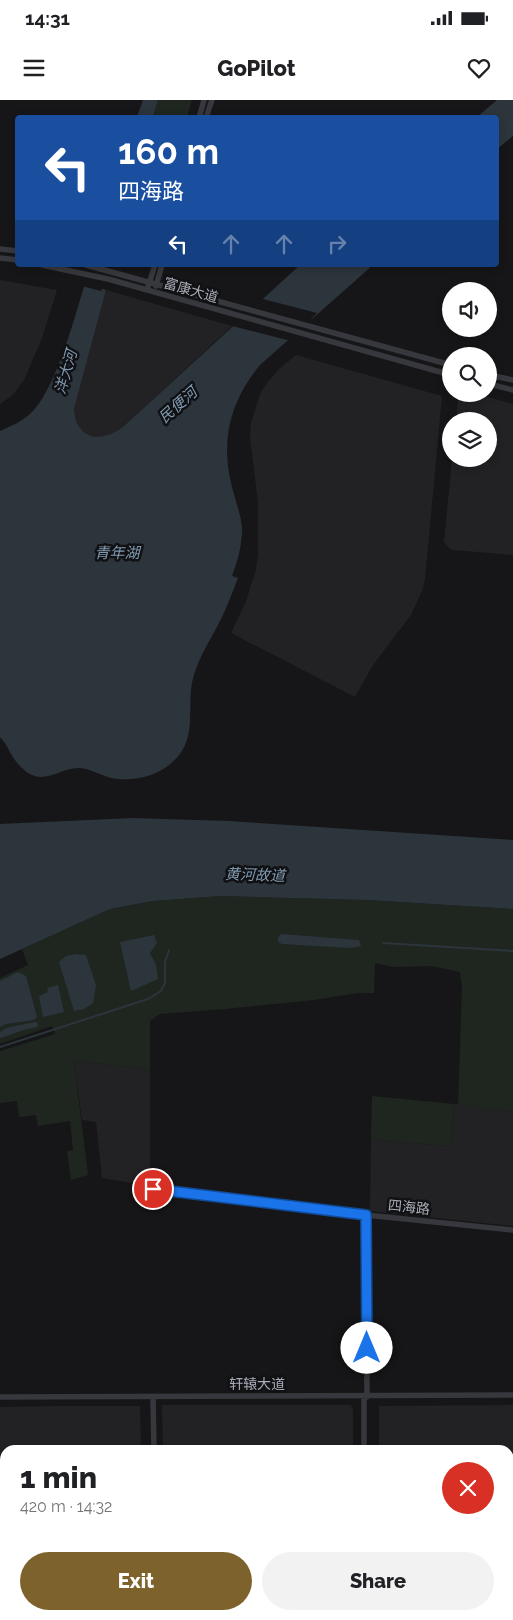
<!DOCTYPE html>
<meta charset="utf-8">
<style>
:root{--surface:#fff;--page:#f2f2f2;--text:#202124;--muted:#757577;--accent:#7e622b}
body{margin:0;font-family:Raleway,"Noto Sans SC",sans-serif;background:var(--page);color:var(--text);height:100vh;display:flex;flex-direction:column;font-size:19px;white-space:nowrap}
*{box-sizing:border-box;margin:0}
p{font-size:16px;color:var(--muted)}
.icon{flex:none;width:28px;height:28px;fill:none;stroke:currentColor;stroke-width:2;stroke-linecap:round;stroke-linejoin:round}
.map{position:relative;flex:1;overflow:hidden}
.details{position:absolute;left:0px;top:1345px;width:514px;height:175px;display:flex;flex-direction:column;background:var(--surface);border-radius:15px 15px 0 0;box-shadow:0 2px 8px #0003}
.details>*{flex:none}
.guide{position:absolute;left:15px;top:15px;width:484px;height:152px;border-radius:5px;box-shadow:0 2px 8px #0003;background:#1a4fa0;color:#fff;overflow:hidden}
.tools{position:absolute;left:442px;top:182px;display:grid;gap:10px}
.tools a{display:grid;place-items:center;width:55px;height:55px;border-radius:50%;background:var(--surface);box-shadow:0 2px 8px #0003;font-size:25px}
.pin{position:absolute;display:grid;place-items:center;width:42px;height:42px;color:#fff;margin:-21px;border:2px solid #fff;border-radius:50%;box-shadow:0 1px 5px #0007}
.me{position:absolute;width:55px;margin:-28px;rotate:0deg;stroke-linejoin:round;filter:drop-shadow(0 0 4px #0008)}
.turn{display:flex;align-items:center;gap:18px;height:105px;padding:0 20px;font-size:22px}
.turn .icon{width:65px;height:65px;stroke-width:2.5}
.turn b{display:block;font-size:35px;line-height:42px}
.lanes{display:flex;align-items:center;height:48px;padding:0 20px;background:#0003;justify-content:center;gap:25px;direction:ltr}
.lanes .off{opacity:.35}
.round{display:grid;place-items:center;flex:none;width:52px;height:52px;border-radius:26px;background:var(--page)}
.head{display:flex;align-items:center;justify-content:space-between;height:85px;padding:0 20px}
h1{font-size:30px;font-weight:800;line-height:38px}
.action{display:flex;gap:10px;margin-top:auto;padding:10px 20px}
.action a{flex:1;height:58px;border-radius:30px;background:var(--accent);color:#fff;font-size:20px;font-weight:800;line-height:58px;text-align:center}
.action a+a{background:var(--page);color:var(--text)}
.status{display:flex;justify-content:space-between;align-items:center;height:35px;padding:0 25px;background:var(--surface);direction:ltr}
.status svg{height:14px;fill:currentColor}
header{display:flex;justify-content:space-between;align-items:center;height:65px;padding:0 20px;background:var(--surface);font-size:22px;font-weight:800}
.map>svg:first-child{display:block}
.built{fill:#222225}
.green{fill:#1e261f}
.water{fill:#2c353c}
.pier{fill:#161618}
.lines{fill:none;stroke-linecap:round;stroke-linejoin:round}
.stream{stroke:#2c353c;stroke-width:2}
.tertiary{stroke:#37383d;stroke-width:5.5}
.route-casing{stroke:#114b97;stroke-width:12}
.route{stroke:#1a73e8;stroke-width:9}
.labels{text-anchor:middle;stroke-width:5;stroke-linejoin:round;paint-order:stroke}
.street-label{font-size:14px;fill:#a8adb8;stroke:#111113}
.water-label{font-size:15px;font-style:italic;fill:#7f9bb3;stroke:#111113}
</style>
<div class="status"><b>14:31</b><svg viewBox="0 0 49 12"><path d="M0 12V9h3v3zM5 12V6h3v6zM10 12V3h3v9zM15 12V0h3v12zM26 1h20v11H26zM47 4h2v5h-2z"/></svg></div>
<header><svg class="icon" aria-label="menu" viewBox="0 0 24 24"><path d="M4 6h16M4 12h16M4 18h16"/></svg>GoPilot<svg class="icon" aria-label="heart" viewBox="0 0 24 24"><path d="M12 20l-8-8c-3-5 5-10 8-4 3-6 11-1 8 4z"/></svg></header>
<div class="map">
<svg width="513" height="1520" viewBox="0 0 513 1520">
<rect width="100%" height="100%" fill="#161618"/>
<path class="built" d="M0 180 57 190 42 238 25 278 14 294 0 304Z
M106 190 232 226 124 326 115 333 106 336 97 337 87 335 76 324 74 309Z
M296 255 442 296 425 479 422 491 411 515 373 565 355 597 231 533 246 501 256 470 258 454V403L250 337 251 323 260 294 267 283 280 268Z
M462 294H478L513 304V455L454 450 450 449 444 442 452 359H489V321H456L458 299Z
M74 961 150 969V1086L102 1078 96 1022 82 1020Z
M454 1004 513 1011V1126L370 1111 371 1040 451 1046Z
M162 1305H351L353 1310V1350H163Z
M513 1305V1511H509V1350H379V1306Z
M56 1306H140L141 1350H5V1515H146L147 1520H0V1307Z
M171 1515H354V1520H172Z"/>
<path class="green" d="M158 0H192L187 17 153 18Z
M221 796 366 800 513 809V1011L458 1005 462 887 460 872 431 866 393 867 375 863 374 893H358L314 900 225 909 160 914 150 921V969L74 961 88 1075 71 1080 67 1051 73 1050 70 1021 38 1026 36 1015 19 1017 17 1001 0 1003V951L55 934 52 926 0 944V878L28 865 22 849 110 809 153 801Z
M372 996 454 1004 451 1046 371 1040Z"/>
<path class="water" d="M143 0H158L153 17H137Z
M497 0H513V36L496 50V18L477 17Z
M300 165H373L260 265C230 301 220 341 232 387 235 400 241 414 242 428 242 445 238 460 232 476L238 478C233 491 228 504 222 517 213 536 200 554 194 575 188 593 192 613 189 631 184 665 150 682 118 679 106 678 97 672 86 669 61 662 44 693 19 665 11 657 8 645 0 637V331C11 326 21 322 30 314 56 290 74 218 85 184L106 190 74 309C75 314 75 321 78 325 89 343 109 338 124 326Z
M133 718 228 721 513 740V809L366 800 221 796 153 801 110 809 0 859V724Z
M281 834 359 840 361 846 352 848 282 844 278 842V838Z
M154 835 157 843 150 853 156 865 158 879 131 891 120 842Z
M76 854 86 855 96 885 93 903 84 909 74 911 59 862 66 856Z
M18 872 26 876 37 917 34 920 6 924 0 927V881Z
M58 885 64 912 43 917 39 896 48 892 47 888Z
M35 922H37L38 927 27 929 0 938V932L6 928Z"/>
<path class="pier" d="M85 182 103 186 101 191 82 186Z
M259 198 317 213 291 241 232 226Z"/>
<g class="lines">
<path class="stream" d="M383 843 513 851
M0 947 148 899 161 891 165 883V862L169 850"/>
<path class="tertiary" d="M199 18 204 0
M206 18 212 0
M0 149 18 151
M0 158 18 160
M42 165 108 179 451 275
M86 165 451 265
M156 186 162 165
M147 190 155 165
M489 275 513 280
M489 284 513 290
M153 1089 366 1115 513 1130
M366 1115 367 1297
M0 1297 513 1295
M153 1297 154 1350
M364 1297V1350
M159 1515V1520
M364 1515V1520"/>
</g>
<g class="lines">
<defs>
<path id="route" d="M153 1089 366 1115 367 1248"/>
</defs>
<use href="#route" class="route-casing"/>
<use href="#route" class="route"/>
</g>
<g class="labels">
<g class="street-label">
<text transform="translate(191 190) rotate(16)" y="5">富康大道</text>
<text transform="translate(409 1107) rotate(6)" y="5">四海路</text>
<text x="257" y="1289">轩辕大道</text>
</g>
<g class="water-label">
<text transform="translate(66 272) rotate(-74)" y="5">洋大河</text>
<text transform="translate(178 305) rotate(-42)" y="5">民便河</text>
<text x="117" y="458">青年湖</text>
<text transform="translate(255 775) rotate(2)" y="5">黄河故道</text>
</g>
</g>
</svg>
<div class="tools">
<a><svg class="icon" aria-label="sound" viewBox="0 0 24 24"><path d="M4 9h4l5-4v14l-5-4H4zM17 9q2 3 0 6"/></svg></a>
<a><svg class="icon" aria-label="search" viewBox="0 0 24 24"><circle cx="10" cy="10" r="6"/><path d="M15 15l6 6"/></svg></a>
<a><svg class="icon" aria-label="layers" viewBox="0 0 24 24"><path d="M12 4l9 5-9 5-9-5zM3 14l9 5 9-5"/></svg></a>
</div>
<div class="pin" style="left:153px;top:1089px;background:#d93025"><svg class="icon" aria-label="arrive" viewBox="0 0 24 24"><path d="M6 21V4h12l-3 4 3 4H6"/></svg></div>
<svg class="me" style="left:367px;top:1248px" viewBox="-20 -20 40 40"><circle r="19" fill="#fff"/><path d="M0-13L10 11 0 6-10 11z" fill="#1a73e8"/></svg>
<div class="guide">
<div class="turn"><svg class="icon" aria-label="left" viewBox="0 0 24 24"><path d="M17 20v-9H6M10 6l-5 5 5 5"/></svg><div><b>160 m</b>四海路</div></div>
<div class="lanes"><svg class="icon" aria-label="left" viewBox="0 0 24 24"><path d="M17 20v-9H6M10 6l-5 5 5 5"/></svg><svg class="icon off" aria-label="ahead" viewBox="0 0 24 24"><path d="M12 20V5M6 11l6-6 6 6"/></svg><svg class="icon off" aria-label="ahead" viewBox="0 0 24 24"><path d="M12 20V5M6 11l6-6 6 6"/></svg><svg class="icon off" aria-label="right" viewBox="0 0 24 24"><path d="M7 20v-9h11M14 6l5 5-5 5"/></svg></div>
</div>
<section class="details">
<div class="head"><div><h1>1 min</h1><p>420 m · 14:32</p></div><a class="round" style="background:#d93025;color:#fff"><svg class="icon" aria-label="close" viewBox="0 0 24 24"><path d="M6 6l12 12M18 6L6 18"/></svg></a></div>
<div class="action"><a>Exit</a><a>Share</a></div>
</section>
</div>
